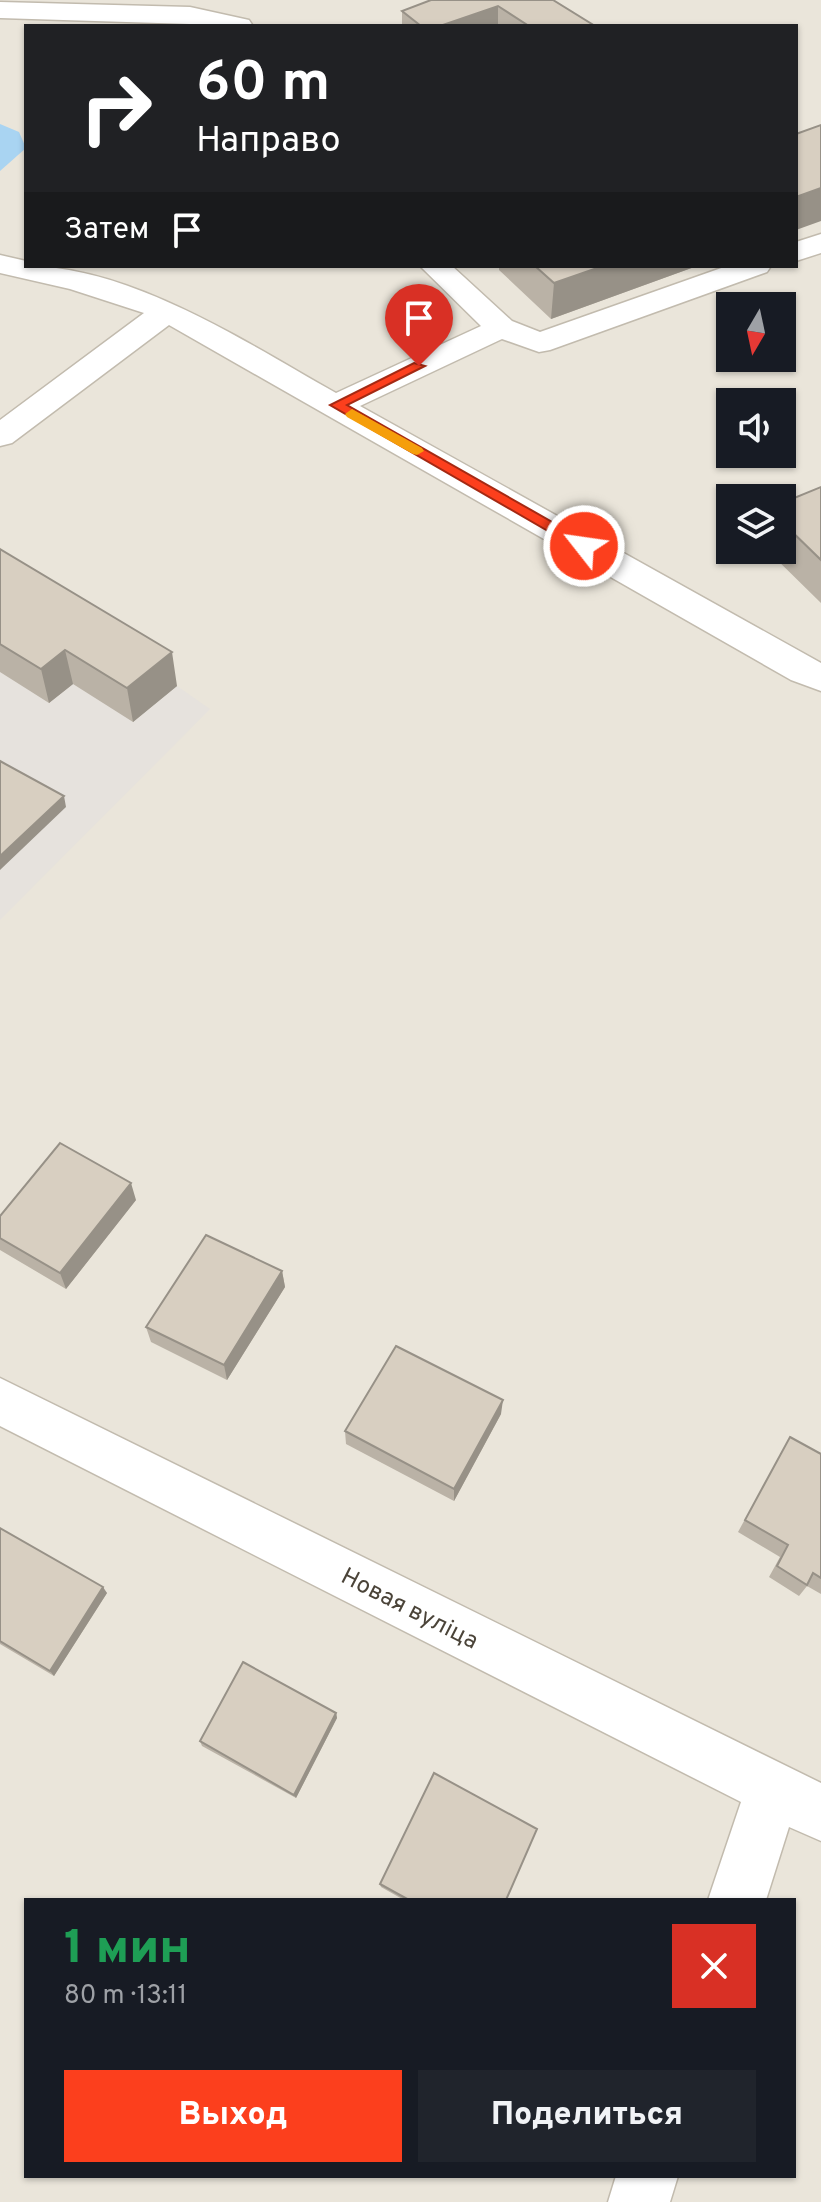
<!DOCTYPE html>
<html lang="ru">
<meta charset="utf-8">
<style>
:root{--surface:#171b24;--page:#20242c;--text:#f1f3f6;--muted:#9ea1a6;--accent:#fc3f1d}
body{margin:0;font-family:Overpass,sans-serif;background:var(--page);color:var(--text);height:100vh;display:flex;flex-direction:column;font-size:30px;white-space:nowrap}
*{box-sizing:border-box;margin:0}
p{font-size:26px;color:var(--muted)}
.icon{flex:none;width:44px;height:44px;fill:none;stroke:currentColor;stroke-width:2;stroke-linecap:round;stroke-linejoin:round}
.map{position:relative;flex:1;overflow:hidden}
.panel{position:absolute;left:24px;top:1898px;width:772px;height:280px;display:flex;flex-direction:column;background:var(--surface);border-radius:0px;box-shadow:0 2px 6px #0004}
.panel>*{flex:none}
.banner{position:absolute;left:24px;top:24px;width:774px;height:244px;border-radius:0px;box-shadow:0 2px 6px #0004;background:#202124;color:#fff;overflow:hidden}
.needle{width:52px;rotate:189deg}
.buttons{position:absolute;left:716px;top:292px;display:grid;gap:16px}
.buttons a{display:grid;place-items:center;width:80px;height:80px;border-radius:0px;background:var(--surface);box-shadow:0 2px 6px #0004;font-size:40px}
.pin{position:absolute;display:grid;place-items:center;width:68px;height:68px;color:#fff;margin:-82px -34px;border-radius:50% 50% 50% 0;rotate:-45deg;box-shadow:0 0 8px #0007}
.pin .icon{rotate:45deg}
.me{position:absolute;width:88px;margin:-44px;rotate:300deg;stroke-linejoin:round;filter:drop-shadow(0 0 6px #0008)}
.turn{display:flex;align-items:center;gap:28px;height:168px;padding:0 40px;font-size:36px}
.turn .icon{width:104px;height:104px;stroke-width:2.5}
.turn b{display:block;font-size:56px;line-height:68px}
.then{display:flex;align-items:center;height:76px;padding:0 40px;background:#0003;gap:16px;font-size:30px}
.round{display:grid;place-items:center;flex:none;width:84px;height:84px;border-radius:0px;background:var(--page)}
.overview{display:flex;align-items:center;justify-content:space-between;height:136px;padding:0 40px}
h1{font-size:48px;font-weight:800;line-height:60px;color:#1e9e55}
.action{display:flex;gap:16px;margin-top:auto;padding:16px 40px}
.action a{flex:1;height:92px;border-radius:0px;background:var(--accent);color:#fff;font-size:32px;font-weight:800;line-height:92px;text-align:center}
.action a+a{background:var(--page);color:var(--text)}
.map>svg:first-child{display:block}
.residential{fill:#eae5da;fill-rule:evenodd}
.industrial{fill:#e6e2dd}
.water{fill:#a9d4f2}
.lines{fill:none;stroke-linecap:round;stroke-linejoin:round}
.minor-casing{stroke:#c2bbae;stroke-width:3}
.minor{fill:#fff;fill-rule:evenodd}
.wall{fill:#bab2a6}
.shaded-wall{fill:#979187}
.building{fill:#d8cfc1;stroke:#979187;stroke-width:2}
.route{fill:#fc3f1d;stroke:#a42913;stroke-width:2}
.slow{fill:#f59e0b}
.labels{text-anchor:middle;stroke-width:8;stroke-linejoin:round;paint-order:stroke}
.street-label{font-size:24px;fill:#4b4439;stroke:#fff}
</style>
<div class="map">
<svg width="821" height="2202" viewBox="0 0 821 2202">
<rect width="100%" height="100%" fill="#f6f3ec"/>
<path class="residential" d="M0 0H821V2202H0ZM26 26H796V266H26ZM730 306H782V358H730ZM730 402H782V454H730ZM730 498H782V550H730ZM26 1900H794V2176H26Z"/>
<path class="industrial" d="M0 578 177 686 210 709 0 920Z"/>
<path class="water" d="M0 124 19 132 26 148 0 171Z"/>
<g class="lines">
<defs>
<path id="minor" d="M0 2 190 7 249 20 253 26 0 18Z
M821 234V253L796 261V242Z
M0 255 26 261V266C131 266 247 343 336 393L481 326 420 266H452L512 321 540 332 727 266H771L767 272 550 350 539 352 502 339 360 406 821 663V691L791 680 169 325 12 443 0 446V420L144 313 70 289 0 273Z
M0 1378 821 1783V1841L789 1827 766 1900H708L741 1802 0 1426Z
M616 2176H678L670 2202H608Z"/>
</defs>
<use href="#minor" class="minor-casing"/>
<use href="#minor" class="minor"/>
</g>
<path class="wall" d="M553 0 595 26H402V11Z
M499 266H697L551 319 499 270Z
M821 487V603L767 550H782V503Z
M0 549 177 686 133 722 73 684 49 703 0 672Z
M136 1200 66 1289 0 1250V1216Z
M282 1271 285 1287 227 1380 151 1342 146 1327Z
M501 1414 454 1501 346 1444 345 1431Z
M790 1437 821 1454V1594L807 1586 799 1596 769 1577 780 1557 738 1532Z
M0 1528 107 1593 54 1676 0 1644Z
M336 1713 337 1718 296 1798 202 1746 200 1741Z
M380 1884 506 1900H404L381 1887Z"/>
<path class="shaded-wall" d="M498 6V26H440Z
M821 188V221L796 230V197Z
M603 266H697L551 319 554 283Z
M65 650 73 684 49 703 41 669Z
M172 652 177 686 133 722 127 688Z
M64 796 66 807 0 870V856Z
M131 1183 136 1200 66 1289 60 1273Z
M282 1271 285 1287 227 1380 224 1365Z
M503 1400 501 1414 454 1501V1489Z
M103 1587 107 1593 54 1676 50 1671Z
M336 1713 337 1718 296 1798 294 1795Z"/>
<path class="building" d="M431 0H553L595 26H529L498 6 440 26H421L402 11Z
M821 125V188L796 197V134Z
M535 266H603L554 283Z
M821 487V560L782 522V503Z
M0 549 172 652 127 688 65 650 41 669 0 644Z
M0 761 64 796 0 856Z
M60 1143 131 1183 60 1273 0 1238V1216Z
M206 1235 282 1271 224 1365 146 1327Z
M396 1346 503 1400 454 1489 345 1431Z
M790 1437 821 1454V1578L813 1573 807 1585 777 1566 788 1545 745 1520Z
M0 1528 103 1587 50 1671 0 1641Z
M243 1662 336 1713 294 1795 200 1741Z
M434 1773 537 1829 506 1900H409L380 1884Z"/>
<path class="route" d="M414 363 425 366 347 405 589 543V549H579L330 405Z"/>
<path class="slow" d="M352 409 422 448 424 451 417 455 413 454 347 417 345 414Z"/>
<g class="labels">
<g class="street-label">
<text transform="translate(410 1608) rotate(27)" y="8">Новая вуліца</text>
</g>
</g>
</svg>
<div class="buttons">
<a><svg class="needle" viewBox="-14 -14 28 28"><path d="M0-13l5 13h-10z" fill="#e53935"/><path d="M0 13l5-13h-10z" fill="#9ea1a6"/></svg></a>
<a><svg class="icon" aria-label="sound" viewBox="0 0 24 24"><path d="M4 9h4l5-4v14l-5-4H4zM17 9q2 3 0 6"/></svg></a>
<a><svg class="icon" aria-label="layers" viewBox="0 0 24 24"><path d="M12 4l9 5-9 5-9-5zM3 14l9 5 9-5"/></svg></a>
</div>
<div class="pin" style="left:419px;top:366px;background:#d93025"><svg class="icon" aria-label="arrive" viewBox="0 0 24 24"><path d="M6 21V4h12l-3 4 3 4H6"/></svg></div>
<svg class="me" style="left:584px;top:546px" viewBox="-20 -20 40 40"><circle r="17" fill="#fc3f1d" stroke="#fff" stroke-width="3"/><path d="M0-11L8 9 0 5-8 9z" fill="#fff"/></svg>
<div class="banner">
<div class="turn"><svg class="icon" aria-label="right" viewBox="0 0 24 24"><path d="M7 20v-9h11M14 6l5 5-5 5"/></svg><div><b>60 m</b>Направо</div></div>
<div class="then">Затем<svg class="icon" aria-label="arrive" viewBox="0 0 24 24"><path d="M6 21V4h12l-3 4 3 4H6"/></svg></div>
</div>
<section class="panel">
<div class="overview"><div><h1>1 мин</h1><p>80 m · 13:11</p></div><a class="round" style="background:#d93025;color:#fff"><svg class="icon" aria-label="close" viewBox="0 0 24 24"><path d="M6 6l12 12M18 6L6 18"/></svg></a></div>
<div class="action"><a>Выход</a><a>Поделиться</a></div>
</section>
</div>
